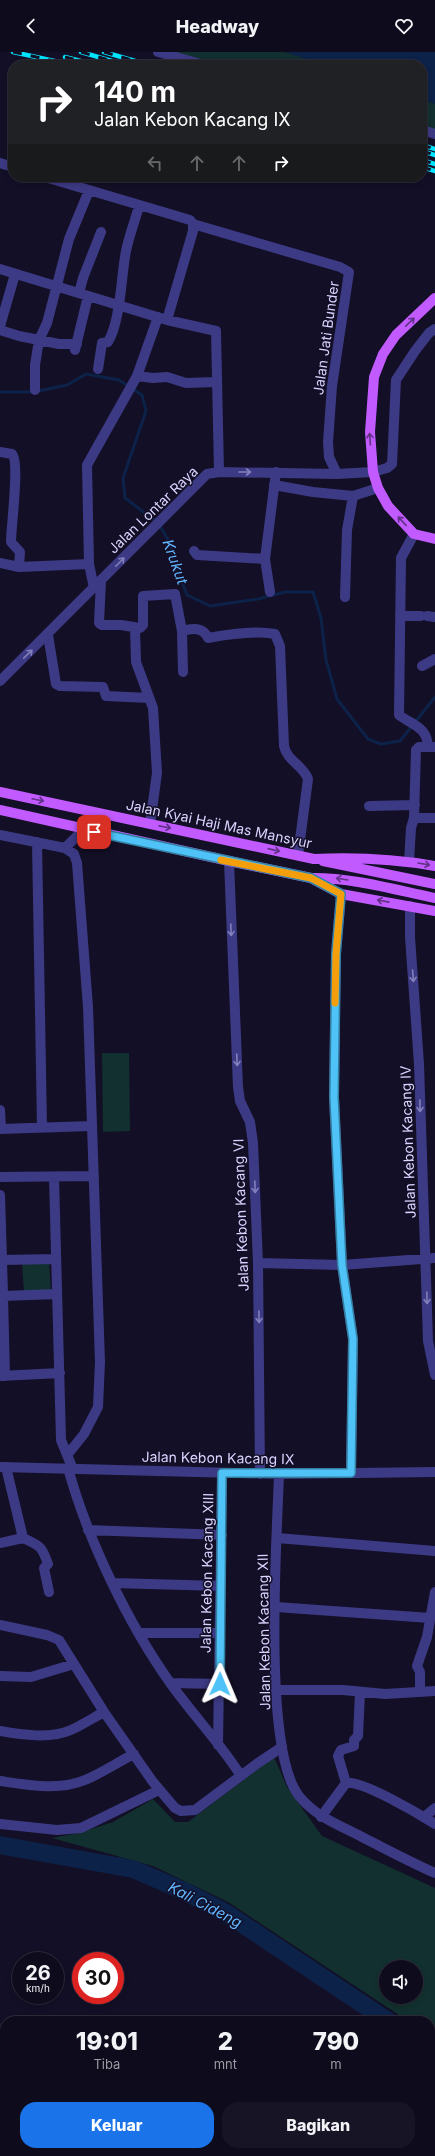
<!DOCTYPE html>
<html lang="id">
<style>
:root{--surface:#0e0b1c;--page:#171425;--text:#f1f3f6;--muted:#9b9ba3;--line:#2e2b3b;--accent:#1a73e8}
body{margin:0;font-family:Inter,sans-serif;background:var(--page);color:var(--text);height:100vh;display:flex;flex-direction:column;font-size:15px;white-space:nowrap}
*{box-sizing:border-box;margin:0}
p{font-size:13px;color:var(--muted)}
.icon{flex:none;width:22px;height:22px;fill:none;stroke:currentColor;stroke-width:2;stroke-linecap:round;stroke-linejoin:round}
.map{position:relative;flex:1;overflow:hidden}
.details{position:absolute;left:0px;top:1964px;width:435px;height:140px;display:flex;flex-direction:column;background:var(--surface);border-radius:16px 16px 0 0;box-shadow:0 2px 6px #0003,0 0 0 1px var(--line)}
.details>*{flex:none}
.guide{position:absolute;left:8px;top:8px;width:419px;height:122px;border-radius:16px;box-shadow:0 2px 6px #0003,0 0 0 1px var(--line);background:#202124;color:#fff;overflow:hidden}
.tools{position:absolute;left:379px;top:1908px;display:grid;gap:8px}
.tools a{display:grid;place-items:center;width:44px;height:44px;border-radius:50%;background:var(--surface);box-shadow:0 2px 6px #0003,0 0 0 1px var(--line);font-size:20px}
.speed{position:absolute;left:12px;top:1900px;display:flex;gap:8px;font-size:20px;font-weight:700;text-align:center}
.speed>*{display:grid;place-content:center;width:52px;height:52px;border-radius:50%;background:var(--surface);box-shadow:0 2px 6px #0003,0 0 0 1px var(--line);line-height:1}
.speed small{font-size:10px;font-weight:400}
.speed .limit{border:6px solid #d22;background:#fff;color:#111}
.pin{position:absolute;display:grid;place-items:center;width:34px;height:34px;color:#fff;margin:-17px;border-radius:8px;box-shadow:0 2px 6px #0006}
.me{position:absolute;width:44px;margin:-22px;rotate:1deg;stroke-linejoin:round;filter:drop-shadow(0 0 3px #0008)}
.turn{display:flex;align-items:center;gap:14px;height:84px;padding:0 20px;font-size:18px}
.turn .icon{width:52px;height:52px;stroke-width:2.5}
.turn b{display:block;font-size:28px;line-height:34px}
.lanes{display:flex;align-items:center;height:38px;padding:0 20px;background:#0003;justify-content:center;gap:20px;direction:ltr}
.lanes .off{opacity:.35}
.eta{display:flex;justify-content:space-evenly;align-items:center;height:68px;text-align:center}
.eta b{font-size:24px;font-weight:800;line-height:28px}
.primary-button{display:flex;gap:8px;margin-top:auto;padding:8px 20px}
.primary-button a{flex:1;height:46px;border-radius:16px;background:var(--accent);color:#fff;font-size:16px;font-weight:800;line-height:46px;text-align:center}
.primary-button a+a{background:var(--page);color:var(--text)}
header{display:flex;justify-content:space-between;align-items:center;height:52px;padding:0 20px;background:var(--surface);font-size:18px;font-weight:800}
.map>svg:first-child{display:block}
.green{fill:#12302f;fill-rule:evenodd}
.water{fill:#0c2248}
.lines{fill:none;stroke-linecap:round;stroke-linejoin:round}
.stream{stroke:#0c2248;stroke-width:3}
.river{stroke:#0c2248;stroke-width:18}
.minor{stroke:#3d3a85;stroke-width:10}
.tertiary{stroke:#3d3a85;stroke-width:10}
.primary{stroke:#c25bff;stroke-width:10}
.rail-casing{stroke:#00e5ff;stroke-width:4.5}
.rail{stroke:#130f26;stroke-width:3;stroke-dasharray:9;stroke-linecap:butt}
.oneway{stroke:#623188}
.oneway2{stroke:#837fbc}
.route-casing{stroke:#337fa1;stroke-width:10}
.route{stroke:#4fc3f7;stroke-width:7}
.slow{stroke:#f59e0b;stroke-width:7}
.labels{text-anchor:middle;stroke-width:3;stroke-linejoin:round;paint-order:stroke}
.street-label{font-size:14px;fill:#d9d4ff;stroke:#130f26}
.water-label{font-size:15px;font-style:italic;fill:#62b6ff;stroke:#130f26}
</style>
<header><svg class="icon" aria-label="back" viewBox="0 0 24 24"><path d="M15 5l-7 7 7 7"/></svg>Headway<svg class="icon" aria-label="heart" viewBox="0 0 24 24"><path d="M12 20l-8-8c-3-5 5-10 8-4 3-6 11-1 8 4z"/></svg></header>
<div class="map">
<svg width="435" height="2104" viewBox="0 0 435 2104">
<rect width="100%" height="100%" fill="#130f26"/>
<path class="green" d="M158 0H285L324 13H203Z
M422 47 435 52V80L422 77Z
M102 1001H129L130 1079 103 1080Z
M49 1210 51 1239 24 1241 22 1211Z
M274 1705 287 1735 322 1784 435 1836V1980L432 1985 430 1984V1969H408L228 1850 153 1814 52 1786 79 1781 113 1770 153 1747 175 1770H188ZM386 1915H416V1945H386Z"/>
<path class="water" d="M285 0H435V52L422 47V13H324Z"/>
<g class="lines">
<path class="stream" d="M133 337 142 343 146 359 123 426 125 446 158 471 170 491 175 512 187 543 210 554 258 547 285 540H313L321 566 326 608 337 647 368 687 381 692 400 689 435 645
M0 340H34L67 333 86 322 119 328 128 334"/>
<path class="river" d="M0 1793 133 1817 184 1839 226 1861 388 1969
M430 1993 435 1996"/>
<path class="minor" d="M158 0 204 13
M422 78 435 82
M0 111 13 115
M45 125 190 168 193 172V179L167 268
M193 172 340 215 349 220 332 334 328 390 329 405 337 422
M0 217 167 268 216 279 219 420
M79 241 83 226 101 180
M0 274 15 222
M0 278 19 284 59 292H77
M75 298 88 244
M98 317 102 291 108 290C121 268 121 224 126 199 129 184 135 169 139 154
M137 324 153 326 167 325 186 331 216 330
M35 338V313L39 288 47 271 69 187 88 141 92 139
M0 400 12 402C20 410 11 474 11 490L20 500 19 515
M373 420 387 416 392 412 396 328 415 299 429 281 435 277
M274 433 313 440 353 444 378 436
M414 482 401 506 399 663C414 674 427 675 428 695
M194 499 197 503 265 507
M0 511 19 515 89 512
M101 529 99 571 102 573H121L140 576 143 573V544L175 542 182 579 183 620
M94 536 89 512 87 413 137 324 158 265
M270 540 265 507 276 420
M345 545 347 478 353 444
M400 564H421
M427 564 435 565
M135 576 136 610 153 656 157 721 150 772
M182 579C193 576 203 575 208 586 229 582 254 578 275 582L280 594 284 694C287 709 303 713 308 727L298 803
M48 583 56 632 60 634 103 635 106 644 149 646
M422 614 435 607
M369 754 415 753
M414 766H435
M0 783 65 796 74 802 77 811 88 955 100 1310 98 1355 84 1382 68 1402
M37 790 42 1075
M65 796 84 777
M229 809 238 1035 240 1049 250 1070 253 1091 258 1211 260 1422
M409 810 411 776 414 766 416 698 419 695H435
M341 842 336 902 334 1045 342 1213 353 1287 351 1421
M410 854V885L419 1012 428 1289 435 1323
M0 1058 1 1077
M0 1077 91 1074
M0 1125 94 1124
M54 1125 61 1388 72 1415
M0 1143 2 1208 56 1207
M2 1208 3 1244
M258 1211 342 1213 435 1206
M0 1324 60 1321
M5 1324 3 1244 57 1242
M6 1415 23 1486
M68 1416C87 1486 128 1572 171 1632 193 1663 221 1692 241 1724
M279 1422 435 1420
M88 1478 222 1483
M23 1486C40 1494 42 1494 48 1512L44 1516 49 1540
M277 1486 435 1499
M0 1491 23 1486
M113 1531 221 1534
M276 1555 430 1566
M0 1573 47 1583 59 1588 104 1660 153 1730 175 1756 181 1759 195 1758 258 1711 282 1695
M139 1581H220
M0 1624 31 1625 74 1612
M170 1631 220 1632
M276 1638H343L385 1642 435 1639
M420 1640V1620L417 1614 427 1585 435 1540
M0 1679C22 1683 50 1687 71 1678 82 1673 93 1666 104 1660
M218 1693 222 1421
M0 1729C27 1733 59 1739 85 1728 102 1721 118 1710 134 1702
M346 1731 338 1704 341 1698 354 1694V1688L358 1684 360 1640
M346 1731C362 1728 419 1762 435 1772
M321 1765 346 1731
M424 1765 435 1756
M0 1772 57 1778 81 1776 159 1738"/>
<path class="tertiary" d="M0 629 207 422 219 420 337 422 373 420
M0 1415 279 1422C277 1487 262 1697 299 1744 316 1765 339 1773 362 1785 386 1797 410 1810 435 1821"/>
<path class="primary" d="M435 246 396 283 383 302 374 325 370 380 373 420 378 436 388 454 414 482 435 487
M0 740 314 807C354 805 395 807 435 814
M0 758 229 809 311 826 341 842 435 859
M323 809 435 832
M313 826C355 826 395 838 435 846
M386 2099 435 2101
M0 2102H204L252 2099"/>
<defs>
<path id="rail" d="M13 0 73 13
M81 0 126 13
M104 0 149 13
M65 5 96 13
M422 93 435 97
M422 99 435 103
M422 108 435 112
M422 115 435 119"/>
</defs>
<use href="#rail" class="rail-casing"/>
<use href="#rail" class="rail"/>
</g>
<defs><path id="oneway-shaft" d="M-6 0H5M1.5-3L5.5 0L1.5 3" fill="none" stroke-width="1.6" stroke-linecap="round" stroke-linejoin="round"/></defs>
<g class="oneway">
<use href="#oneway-shaft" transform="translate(410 270) rotate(-44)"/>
<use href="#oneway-shaft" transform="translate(370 387) rotate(-94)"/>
<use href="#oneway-shaft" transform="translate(402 469) rotate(-133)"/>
<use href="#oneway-shaft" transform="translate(38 748) rotate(12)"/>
<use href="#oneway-shaft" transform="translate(165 775) rotate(11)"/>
<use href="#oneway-shaft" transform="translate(274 798) rotate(13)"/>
<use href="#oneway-shaft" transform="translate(424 812) rotate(10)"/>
<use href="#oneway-shaft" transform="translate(342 827) rotate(-171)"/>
<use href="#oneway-shaft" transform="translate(383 849) rotate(-169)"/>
</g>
<g class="oneway2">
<use href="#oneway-shaft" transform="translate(245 420)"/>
<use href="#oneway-shaft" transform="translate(120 510) rotate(-45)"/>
<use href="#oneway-shaft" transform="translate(28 602) rotate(-44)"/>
<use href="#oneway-shaft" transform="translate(231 878) rotate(87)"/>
<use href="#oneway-shaft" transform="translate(413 924) rotate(86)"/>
<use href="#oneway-shaft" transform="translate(237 1008) rotate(87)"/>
<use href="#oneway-shaft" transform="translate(420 1054) rotate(89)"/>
<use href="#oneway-shaft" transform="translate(255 1135) rotate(88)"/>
<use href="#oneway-shaft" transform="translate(427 1246) rotate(89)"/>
<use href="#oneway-shaft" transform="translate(259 1265) rotate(89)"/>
</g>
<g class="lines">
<defs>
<path id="route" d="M94 780 311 826 341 842 336 902 334 1045 342 1213 353 1287 351 1421H222L220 1632"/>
</defs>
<use href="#route" class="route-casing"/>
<use href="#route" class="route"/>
<path class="slow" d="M221 808 311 826 341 842 336 902 335 951"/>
</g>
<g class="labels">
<g class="street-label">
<text transform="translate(326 286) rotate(-82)" y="5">Jalan Jati Bunder</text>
<text transform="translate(153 458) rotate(-44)" y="5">Jalan Lontar Raya</text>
<text transform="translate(219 772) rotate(12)" y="5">Jalan Kyai Haji Mas Mansyur</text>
<text transform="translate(408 1090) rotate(-92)" y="5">Jalan Kebon Kacang IV</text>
<text transform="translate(241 1163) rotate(-92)" y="5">Jalan Kebon Kacang VI</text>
<text transform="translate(218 1406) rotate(1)" y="5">Jalan Kebon Kacang IX</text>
<text transform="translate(207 1521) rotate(-89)" y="5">Jalan Kebon Kacang XIII</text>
<text transform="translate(264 1580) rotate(-91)" y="5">Jalan Kebon Kacang XII</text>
</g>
<g class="water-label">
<text transform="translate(175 510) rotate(70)" y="5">Krukut</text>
<text transform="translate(205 1853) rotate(28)" y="5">Kali Cideng</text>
</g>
</g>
</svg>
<div class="tools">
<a><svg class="icon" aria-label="sound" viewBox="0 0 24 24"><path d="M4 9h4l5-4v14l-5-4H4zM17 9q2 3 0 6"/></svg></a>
</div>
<div class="speed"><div>26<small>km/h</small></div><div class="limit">30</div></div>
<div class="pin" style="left:94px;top:780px;background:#d93025"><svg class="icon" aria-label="arrive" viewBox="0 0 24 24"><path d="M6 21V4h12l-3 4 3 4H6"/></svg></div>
<svg class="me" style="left:220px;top:1632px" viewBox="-20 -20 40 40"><path d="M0-17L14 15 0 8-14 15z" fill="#4fc3f7" stroke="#fff" stroke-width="4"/></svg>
<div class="guide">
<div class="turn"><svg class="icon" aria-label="right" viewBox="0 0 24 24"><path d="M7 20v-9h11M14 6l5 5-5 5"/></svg><div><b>140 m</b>Jalan Kebon Kacang IX</div></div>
<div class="lanes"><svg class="icon off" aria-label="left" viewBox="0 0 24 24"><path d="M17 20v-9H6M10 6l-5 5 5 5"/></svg><svg class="icon off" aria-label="ahead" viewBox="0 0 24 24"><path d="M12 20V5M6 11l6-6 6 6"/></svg><svg class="icon off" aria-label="ahead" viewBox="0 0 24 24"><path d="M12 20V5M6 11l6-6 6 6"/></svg><svg class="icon" aria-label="right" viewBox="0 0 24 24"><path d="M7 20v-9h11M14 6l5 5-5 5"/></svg></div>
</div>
<section class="details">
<div class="eta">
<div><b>19:01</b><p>Tiba</p></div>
<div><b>2</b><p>mnt</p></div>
<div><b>790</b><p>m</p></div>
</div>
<div class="primary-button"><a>Keluar</a><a>Bagikan</a></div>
</section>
</div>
